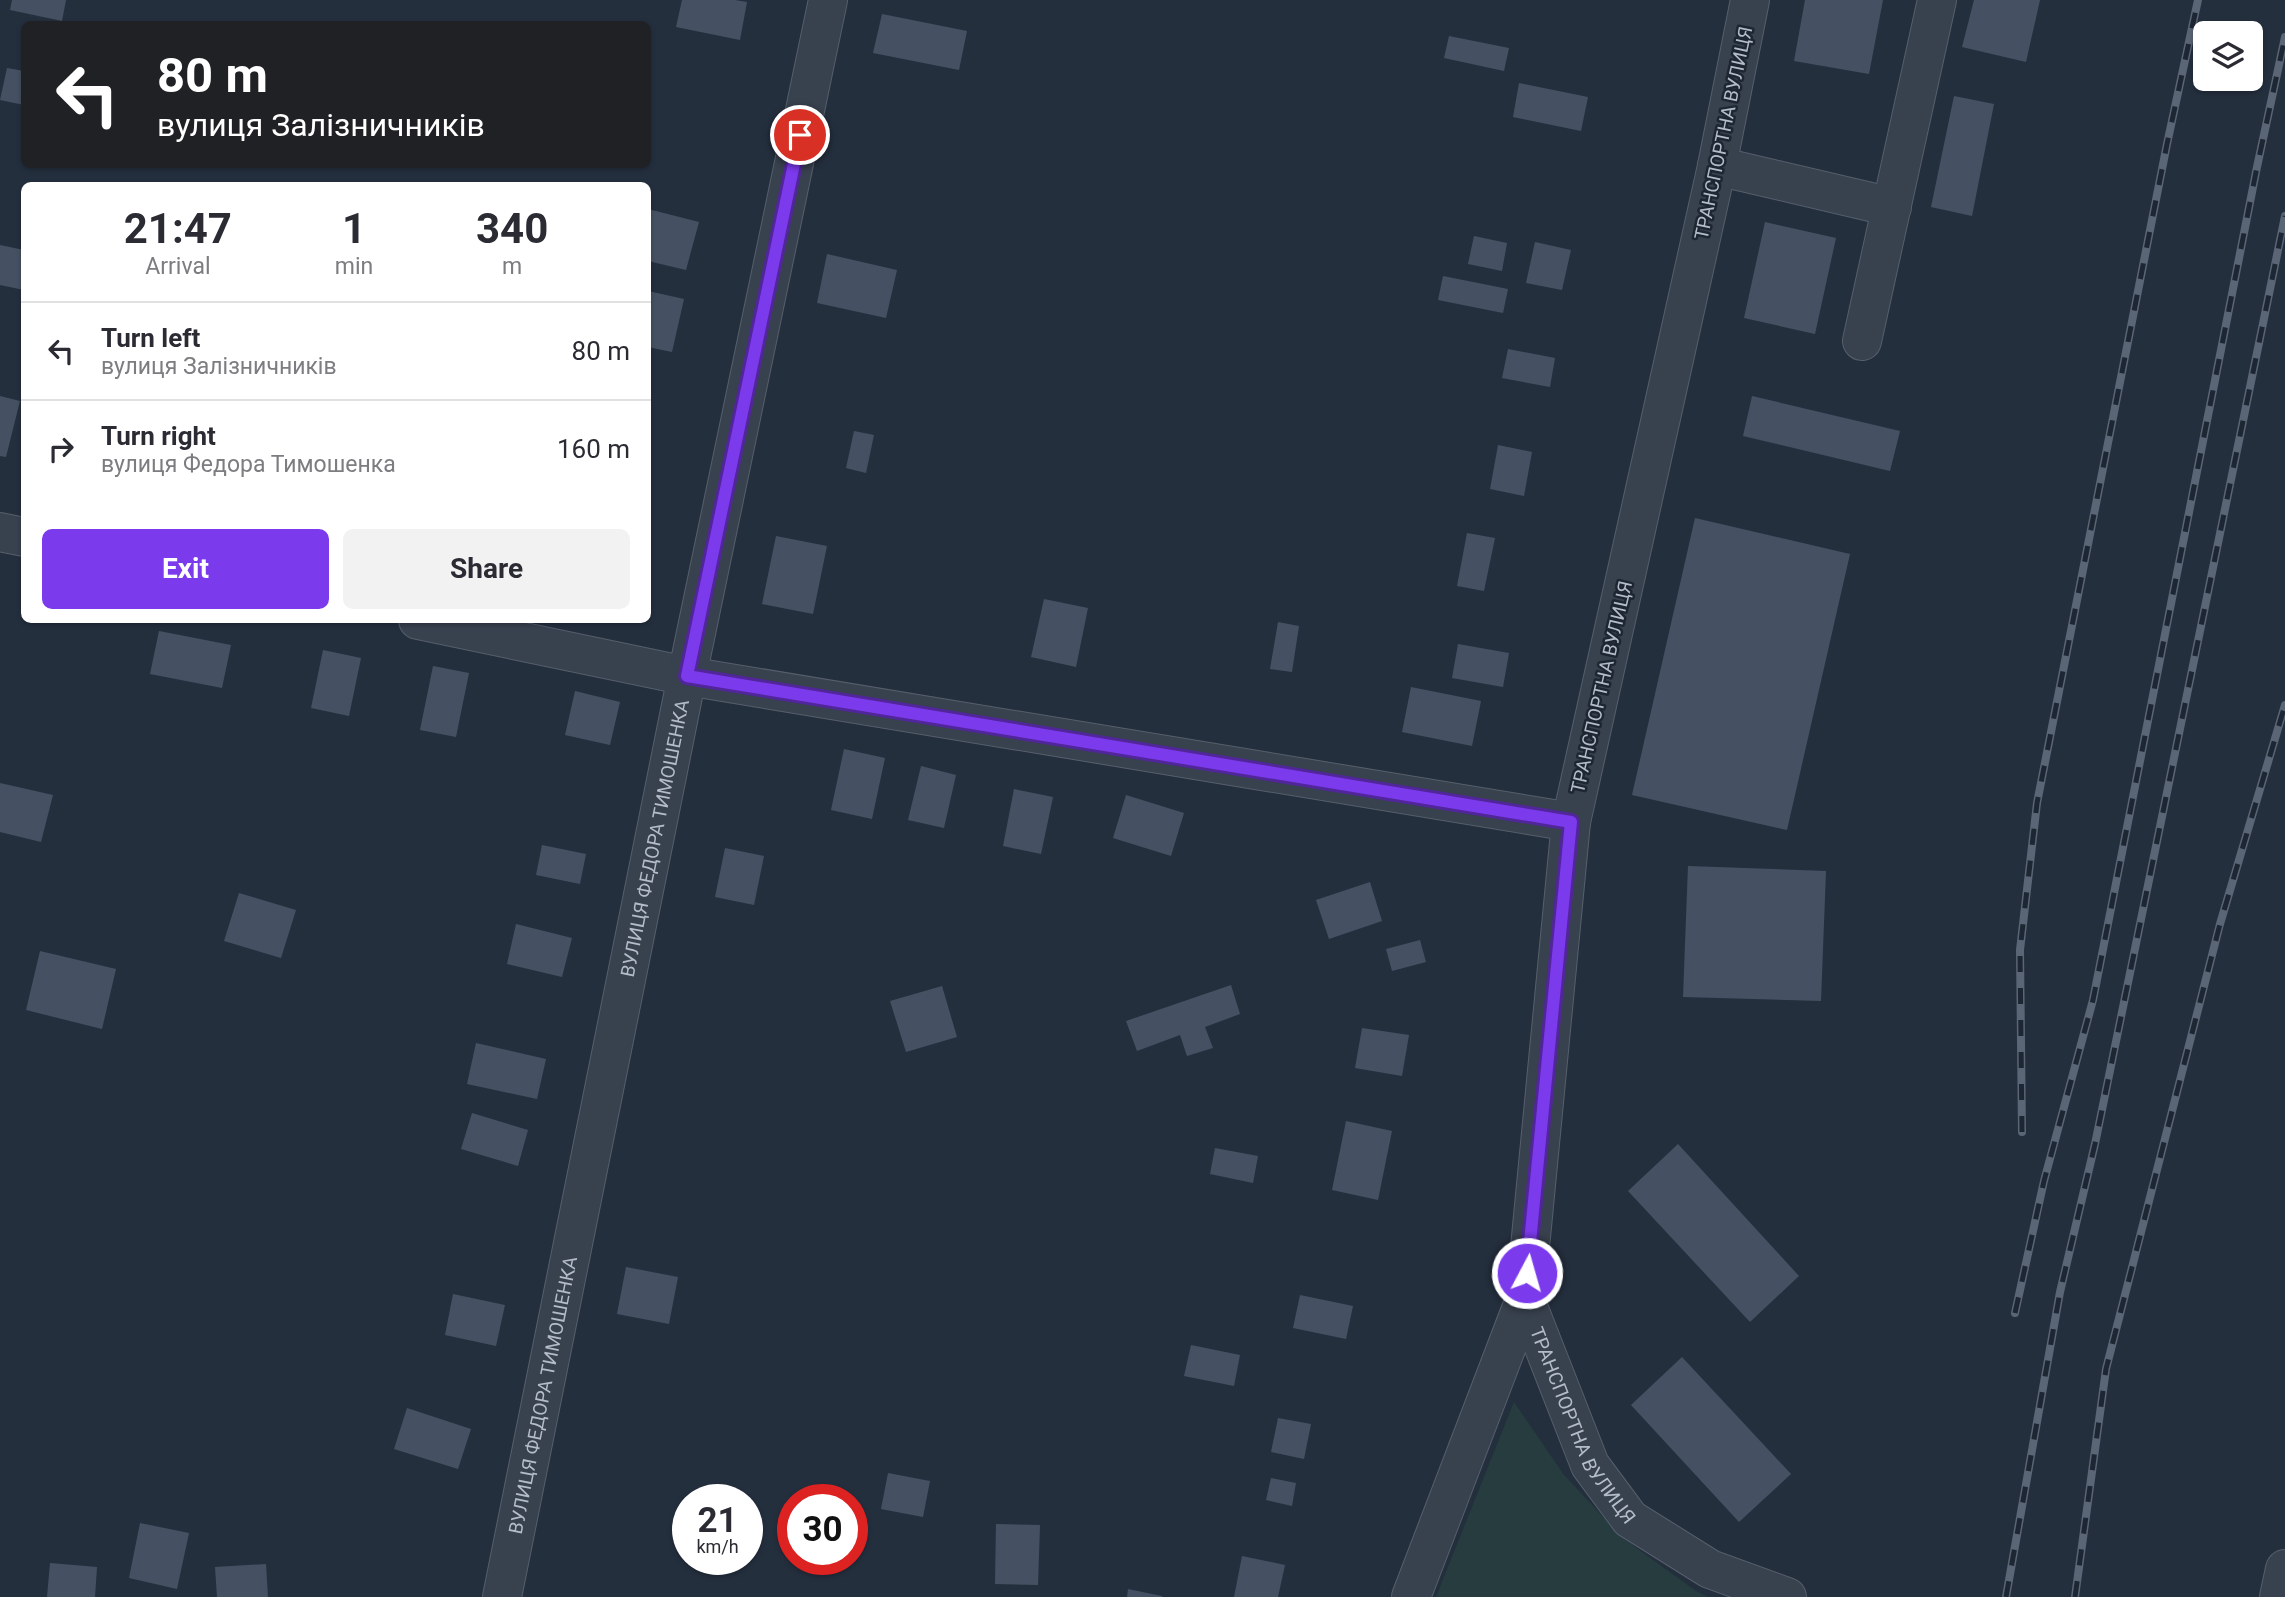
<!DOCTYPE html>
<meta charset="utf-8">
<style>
:root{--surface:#fff;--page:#f2f2f3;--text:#2b2b33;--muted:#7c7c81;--line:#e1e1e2;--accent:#7c3aed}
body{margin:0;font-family:Roboto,sans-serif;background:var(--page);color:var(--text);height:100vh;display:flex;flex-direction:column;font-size:26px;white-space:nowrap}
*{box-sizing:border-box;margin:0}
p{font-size:23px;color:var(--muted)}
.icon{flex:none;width:38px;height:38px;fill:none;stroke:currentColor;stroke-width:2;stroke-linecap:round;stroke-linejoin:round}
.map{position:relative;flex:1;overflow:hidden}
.details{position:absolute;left:21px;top:182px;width:630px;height:441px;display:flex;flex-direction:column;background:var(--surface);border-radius:10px;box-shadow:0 2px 5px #0004}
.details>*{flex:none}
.hud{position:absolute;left:21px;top:21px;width:630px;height:147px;border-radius:10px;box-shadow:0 2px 5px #0004;background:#202124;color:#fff;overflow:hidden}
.fabs{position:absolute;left:2193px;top:21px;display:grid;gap:14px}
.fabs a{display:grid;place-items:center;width:70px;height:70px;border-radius:10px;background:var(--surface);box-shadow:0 2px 5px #0004;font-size:35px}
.speed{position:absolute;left:672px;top:1484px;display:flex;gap:14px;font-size:35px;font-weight:700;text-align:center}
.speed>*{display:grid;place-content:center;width:91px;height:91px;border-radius:50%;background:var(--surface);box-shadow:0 2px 5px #0004;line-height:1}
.speed small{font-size:18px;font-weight:400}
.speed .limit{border:10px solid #d22;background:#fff;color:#111}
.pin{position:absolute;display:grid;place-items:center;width:60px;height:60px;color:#fff;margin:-30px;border:4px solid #fff;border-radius:50%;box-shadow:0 2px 7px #0007}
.me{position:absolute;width:77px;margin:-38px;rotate:6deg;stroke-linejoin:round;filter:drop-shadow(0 0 5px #0008)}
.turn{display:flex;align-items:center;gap:24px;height:147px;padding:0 21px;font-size:32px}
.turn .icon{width:91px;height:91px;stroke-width:2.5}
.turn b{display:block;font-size:49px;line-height:60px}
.eta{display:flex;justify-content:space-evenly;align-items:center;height:119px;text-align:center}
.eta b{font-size:42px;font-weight:700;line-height:49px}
.primary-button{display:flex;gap:14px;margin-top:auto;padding:14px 21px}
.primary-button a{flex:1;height:80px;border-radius:10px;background:var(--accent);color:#fff;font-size:28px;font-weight:700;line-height:80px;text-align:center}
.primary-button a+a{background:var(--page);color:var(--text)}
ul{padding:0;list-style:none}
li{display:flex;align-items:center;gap:21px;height:98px;padding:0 21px;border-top:2px solid var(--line)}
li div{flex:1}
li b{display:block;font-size:26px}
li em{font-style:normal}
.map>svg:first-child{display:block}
.green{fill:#263c3f}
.building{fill:#455162}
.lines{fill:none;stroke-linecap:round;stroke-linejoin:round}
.minor-casing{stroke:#565f6c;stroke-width:40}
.minor{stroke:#38414e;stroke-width:38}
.rail-casing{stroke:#5a6575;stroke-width:8}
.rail{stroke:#1d2633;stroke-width:5;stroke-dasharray:16;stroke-linecap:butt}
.route-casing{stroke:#51269a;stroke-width:18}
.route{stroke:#7c3aed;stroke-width:12}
.labels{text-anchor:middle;stroke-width:5;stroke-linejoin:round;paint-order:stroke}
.street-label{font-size:19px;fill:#b4bcc9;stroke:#1d2633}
</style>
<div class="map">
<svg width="2285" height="1597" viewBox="0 0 2285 1597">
<rect width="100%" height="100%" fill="#242f3e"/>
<path class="green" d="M1514 1402 1564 1475 1624 1539 1696 1591 1708 1597H1436Z"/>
<path class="building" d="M12 0H66L62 21 10 10Z
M682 0H735L747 2 740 40 676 27Z
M1805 0H1883L1869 74 1794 61Z
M1974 0H2040L2026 62 1962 47Z
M882 14 967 31 959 70 873 53Z
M1449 36 1509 48 1504 71 1444 58Z
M7 68 24 71V105L0 100Z
M1519 83 1588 97 1581 131 1513 117Z
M1954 96 1994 104 1972 216 1931 207Z
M648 209 699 222 686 270 648 261Z
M1765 222 1836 238 1815 334 1744 318Z
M1474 236 1507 243 1502 271 1468 264Z
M1535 242 1571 250 1562 290 1526 283Z
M0 245 24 250V290L0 285Z
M827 254 897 270 886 318 817 303Z
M1443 276 1508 289 1503 313 1438 300Z
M648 291 684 299 672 352 648 347Z
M1508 349 1555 358 1550 387 1502 378Z
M0 396 20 401 6 457 0 456Z
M1752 396 1900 431 1890 471 1743 436Z
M854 431 874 435 866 473 846 468Z
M1498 445 1532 452 1524 496 1490 489Z
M1695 518 1850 554 1787 830 1632 795Z
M1467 533 1495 538 1484 591 1457 586Z
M776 536 827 546 813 614 762 604Z
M1044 599 1088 608 1076 667 1031 657Z
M1278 622 1299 626 1292 672 1270 669Z
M159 631 231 645 222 688 150 674Z
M1458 644 1509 653 1503 687 1452 678Z
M323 650 361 658 349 716 311 708Z
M433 666 469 673 456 737 420 730Z
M1411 687 1481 701 1472 746 1402 732Z
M575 691 620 702 610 745 565 735Z
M844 749 885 758 872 819 831 810Z
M921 766 956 775 944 828 908 820Z
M0 783 53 795 41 842 0 832Z
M1014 789 1053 797 1041 854 1003 846Z
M1126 795 1184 813 1171 856 1113 838Z
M542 845 586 854 580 884 536 875Z
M725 848 764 856 754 905 715 897Z
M1688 866 1826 871 1821 1001 1683 997Z
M1370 882 1382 921 1329 939 1316 900Z
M239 893 296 910 281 958 224 941Z
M516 924 572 938 562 977 507 964Z
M1420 940 1426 962 1392 971 1386 949Z
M40 951 116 969 102 1029 26 1010Z
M1231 985 1240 1014 1205 1027 1213 1048 1187 1056 1180 1035 1137 1051 1126 1021Z
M942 986 957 1037 906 1052 890 1001Z
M1362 1028 1409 1035 1402 1076 1355 1068Z
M476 1043 546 1059 537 1099 467 1084Z
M472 1113 528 1130 518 1166 461 1149Z
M1346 1121 1392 1131 1378 1200 1332 1190Z
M1678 1144 1799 1276 1750 1322 1628 1191Z
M1215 1148 1258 1156 1253 1183 1210 1174Z
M626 1267 678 1277 669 1324 617 1314Z
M453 1294 505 1305 496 1346 445 1335Z
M1300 1295 1353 1306 1346 1339 1293 1328Z
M1191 1345 1240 1355 1234 1386 1184 1376Z
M1682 1357 1791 1474 1739 1522 1631 1405Z
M407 1408 471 1429 458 1469 394 1449Z
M1278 1418 1311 1424 1304 1459 1271 1452Z
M888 1473 930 1481 923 1517 881 1509Z
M1271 1478 1296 1483 1292 1506 1266 1500Z
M140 1523 189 1533 177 1589 129 1578Z
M996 1524 1040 1525 1038 1585 995 1584Z
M1242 1556 1285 1565 1278 1597H1234Z
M50 1563 97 1567 95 1597H47Z
M266 1564 268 1597H217L215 1567Z
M1128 1589 1162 1596V1597H1127Z"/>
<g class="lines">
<defs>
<g id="minor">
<path id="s1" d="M1750 0 1717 166 1571 822 1525 1299 1590 1465 1630 1519 1710 1569 1787 1597"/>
<path d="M1717 166 1892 207"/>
<path d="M1862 341 1937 0"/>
<path d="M0 532 24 537"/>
<path d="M418 620 687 676 1571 822"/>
<path id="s2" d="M502 1597 687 676 828 0"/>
<path d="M1411 1597 1525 1299"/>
<path d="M2279 1597 2285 1569"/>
</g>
</defs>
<use href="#minor" class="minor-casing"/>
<use href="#minor" class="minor"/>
<defs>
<path id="rail" d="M2022 1132 2020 950 2037 803 2167 144 2198 0
M2015 1313 2044 1181 2093 1000 2257 167 2285 37
M2006 1597 2060 1292 2095 1144 2285 216
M2075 1597 2106 1369 2220 924 2285 705"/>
</defs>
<use href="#rail" class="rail-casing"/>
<use href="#rail" class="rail"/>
</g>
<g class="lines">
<defs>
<path id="route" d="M800 135 687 676 1571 822 1527 1273"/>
</defs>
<use href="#route" class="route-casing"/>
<use href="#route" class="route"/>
</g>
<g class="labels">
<g class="street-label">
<text transform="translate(1723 133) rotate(-78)" y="7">ТРАНСПОРТНА ВУЛИЦЯ</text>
<text transform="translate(1601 687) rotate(-77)" y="7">ТРАНСПОРТНА ВУЛИЦЯ</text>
<text dy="7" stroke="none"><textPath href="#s2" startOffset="774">ВУЛИЦЯ ФЕДОРА ТИМОШЕНКА</textPath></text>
<text dy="7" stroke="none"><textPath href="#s2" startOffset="206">ВУЛИЦЯ ФЕДОРА ТИМОШЕНКА</textPath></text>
<text dy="7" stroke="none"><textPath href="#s1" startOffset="1460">ТРАНСПОРТНА ВУЛИЦЯ</textPath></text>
</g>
</g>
</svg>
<div class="fabs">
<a><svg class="icon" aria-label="layers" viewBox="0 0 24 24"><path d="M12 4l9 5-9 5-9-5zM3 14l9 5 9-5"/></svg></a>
</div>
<div class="speed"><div>21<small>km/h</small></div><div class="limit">30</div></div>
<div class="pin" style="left:800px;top:135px;background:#d93025"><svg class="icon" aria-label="arrive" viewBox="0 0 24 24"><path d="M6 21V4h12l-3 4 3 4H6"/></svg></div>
<svg class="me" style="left:1527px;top:1273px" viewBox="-20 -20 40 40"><circle r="17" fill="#7c3aed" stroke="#fff" stroke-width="3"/><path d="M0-11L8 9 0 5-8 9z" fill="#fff"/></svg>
<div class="hud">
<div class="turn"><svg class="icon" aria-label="left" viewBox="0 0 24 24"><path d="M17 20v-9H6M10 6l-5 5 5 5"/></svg><div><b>80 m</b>вулиця Залізничників</div></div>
</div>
<section class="details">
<div class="eta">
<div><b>21:47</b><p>Arrival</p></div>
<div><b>1</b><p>min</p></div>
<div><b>340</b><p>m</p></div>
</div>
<ul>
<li><svg class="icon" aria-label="left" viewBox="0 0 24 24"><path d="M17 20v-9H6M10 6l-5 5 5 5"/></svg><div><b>Turn left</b><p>вулиця Залізничників</p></div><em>80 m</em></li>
<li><svg class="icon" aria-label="right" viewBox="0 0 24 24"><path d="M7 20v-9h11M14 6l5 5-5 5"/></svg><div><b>Turn right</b><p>вулиця Федора Тимошенка</p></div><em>160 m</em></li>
</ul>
<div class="primary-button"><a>Exit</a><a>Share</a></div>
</section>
</div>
